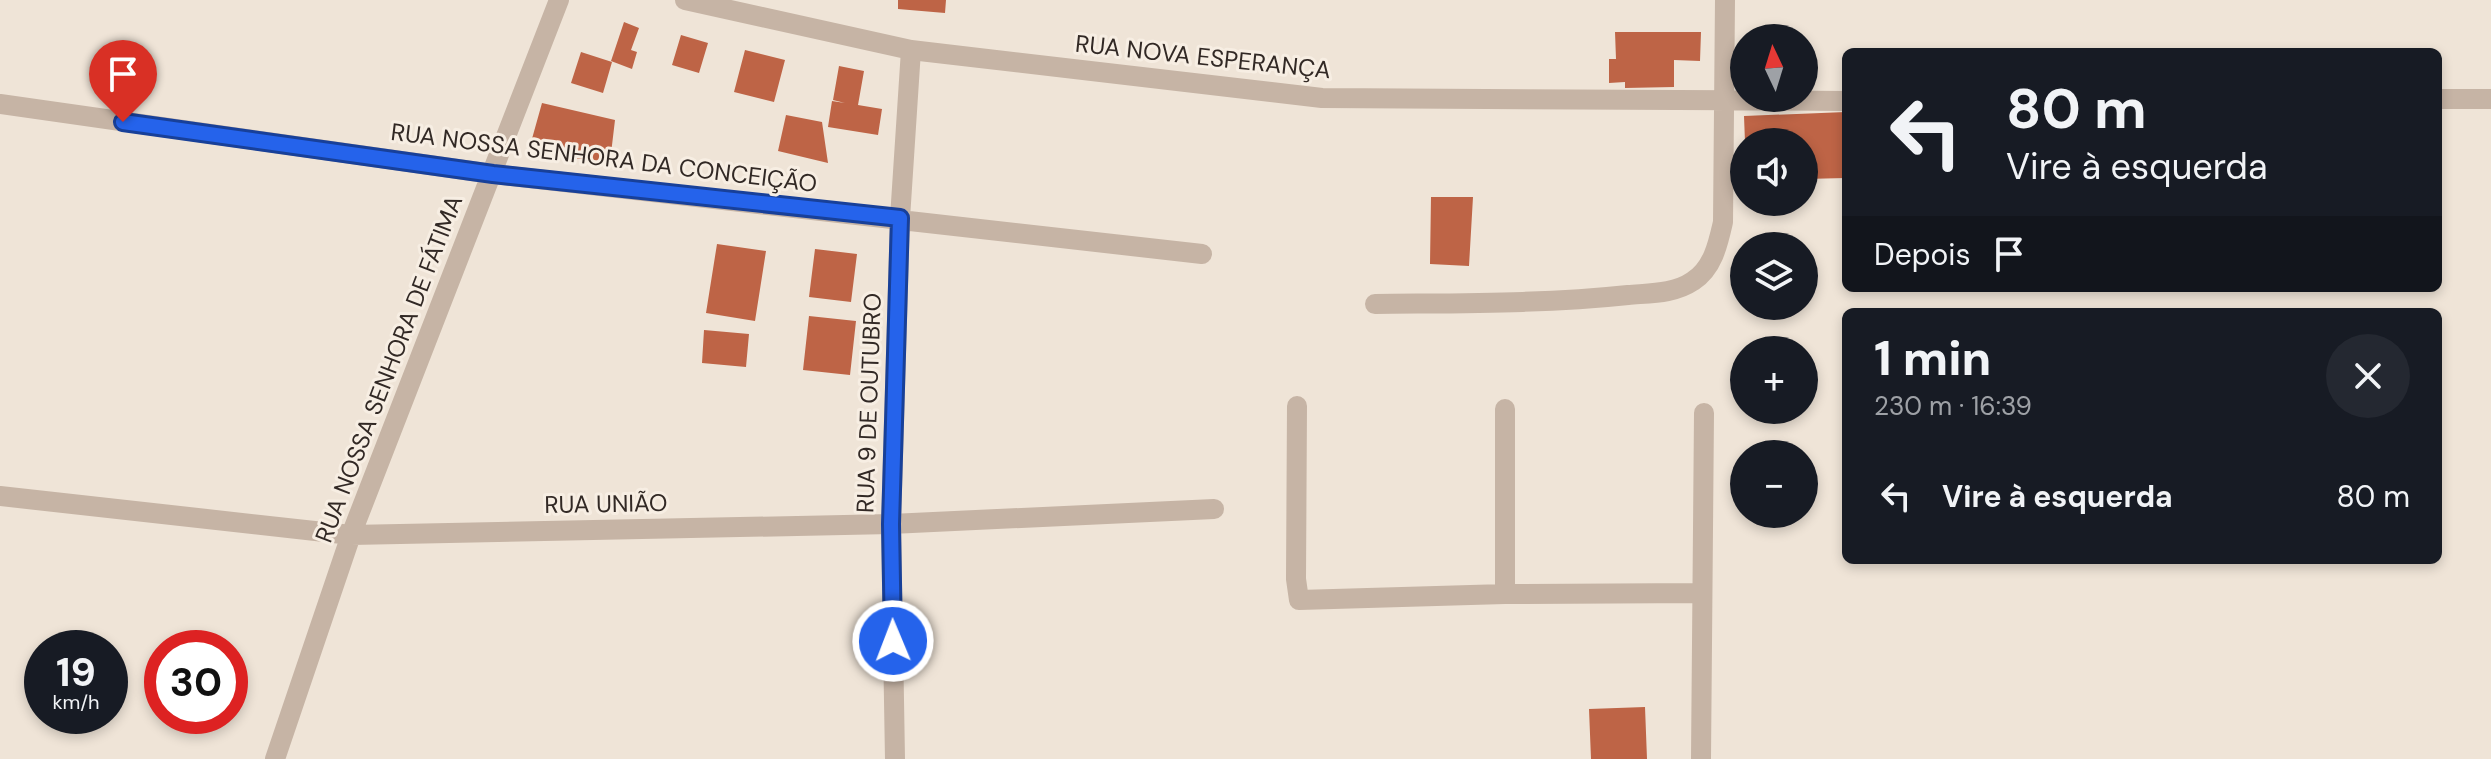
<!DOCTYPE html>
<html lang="pt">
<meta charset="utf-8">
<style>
:root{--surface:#171b24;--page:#242831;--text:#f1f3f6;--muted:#9ea1a6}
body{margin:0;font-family:"DM Sans",sans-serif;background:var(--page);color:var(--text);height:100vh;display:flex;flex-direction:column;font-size:30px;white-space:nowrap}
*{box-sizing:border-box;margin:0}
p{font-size:26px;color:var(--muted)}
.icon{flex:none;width:44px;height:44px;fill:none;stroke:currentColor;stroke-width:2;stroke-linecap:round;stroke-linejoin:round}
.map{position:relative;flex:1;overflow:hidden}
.sheet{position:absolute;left:1842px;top:308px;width:600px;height:256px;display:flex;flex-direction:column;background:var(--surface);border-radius:12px;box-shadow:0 4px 12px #0003}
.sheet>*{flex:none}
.hud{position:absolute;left:1842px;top:48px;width:600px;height:244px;border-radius:12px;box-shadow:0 4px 12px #0003;background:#171b24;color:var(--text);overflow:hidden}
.needle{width:52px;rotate:356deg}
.buttons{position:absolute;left:1730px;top:24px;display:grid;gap:16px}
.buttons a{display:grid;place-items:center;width:88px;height:88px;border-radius:50%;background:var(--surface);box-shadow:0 4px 12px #0003;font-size:40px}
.speed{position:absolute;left:24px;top:630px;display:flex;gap:16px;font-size:40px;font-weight:700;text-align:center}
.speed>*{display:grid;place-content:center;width:104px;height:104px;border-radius:50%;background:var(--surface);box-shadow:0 4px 12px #0003;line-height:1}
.speed small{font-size:20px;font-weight:400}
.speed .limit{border:12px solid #d22;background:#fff;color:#111}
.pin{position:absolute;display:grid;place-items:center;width:68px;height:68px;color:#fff;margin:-82px -34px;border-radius:50% 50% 50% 0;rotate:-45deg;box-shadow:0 0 8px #0007}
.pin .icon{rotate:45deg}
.me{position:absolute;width:88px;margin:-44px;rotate:359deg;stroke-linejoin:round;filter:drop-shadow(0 0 6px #0008)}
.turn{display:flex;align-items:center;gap:28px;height:168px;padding:0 32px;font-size:36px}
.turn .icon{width:104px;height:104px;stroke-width:2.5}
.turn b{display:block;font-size:56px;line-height:68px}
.then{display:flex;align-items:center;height:76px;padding:0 32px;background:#0003;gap:16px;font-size:30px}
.round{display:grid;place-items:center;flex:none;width:84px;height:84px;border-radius:42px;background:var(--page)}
.summary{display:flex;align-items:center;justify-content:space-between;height:136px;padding:0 32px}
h1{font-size:48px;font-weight:800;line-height:60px}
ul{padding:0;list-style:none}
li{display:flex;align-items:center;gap:24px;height:104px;padding:0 32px}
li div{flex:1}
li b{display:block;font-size:30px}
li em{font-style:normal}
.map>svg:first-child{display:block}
.building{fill:#be6446}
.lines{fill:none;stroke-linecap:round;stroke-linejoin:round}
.minor{stroke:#c6b4a5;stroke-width:20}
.route-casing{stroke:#184099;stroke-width:20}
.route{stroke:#2563eb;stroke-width:14}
.labels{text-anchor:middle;stroke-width:6;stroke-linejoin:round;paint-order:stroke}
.street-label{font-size:24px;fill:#322925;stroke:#f7eee3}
</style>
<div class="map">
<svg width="2491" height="759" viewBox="0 0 2491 759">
<rect width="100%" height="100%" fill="#efe4d7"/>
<path class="building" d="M898 0H946L945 13 898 9Z
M624 22 639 28 631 50 637 52 632 69 611 61Z
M1615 32H1701L1700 61 1674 60V87L1625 88V82L1609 83V59H1616Z
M681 35 708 43 699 73 672 65Z
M745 50 785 60 774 102 734 92Z
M581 52 612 62 603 93 571 83Z
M839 66 864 71 858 105 882 109 878 135 828 127 832 101 845 103 833 100Z
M542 103 615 120 610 162 528 153Z
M1846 112V178L1804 179V142H1745L1744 116Z
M786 115 822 122 828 163 778 151Z
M1431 197H1473L1469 266 1430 264Z
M717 244 766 251 755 321 706 313Z
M815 249 857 254 851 302 809 297Z
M809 316 856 321 850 375 803 370Z
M704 330 749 334 746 367 702 363Z
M1645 707 1647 759H1591L1589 709Z"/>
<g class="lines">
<path class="minor" d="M685 0 911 50 1322 98 1846 101
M2438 99H2491
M0 104 493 174 1202 254
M1375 304C1459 303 1544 304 1628 295 1650 293 1674 294 1693 281 1713 268 1718 244 1723 222L1725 0
M1297 406 1296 579 1299 600 1505 594 1702 593
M1505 409V594
M0 496 351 535 891 524 1214 509
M275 759 351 535 559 0
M895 759 891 524 900 218 911 50
M1701 759 1704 413"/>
</g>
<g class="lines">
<defs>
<path id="route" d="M123 122 493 174 900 218 891 524 893 641"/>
</defs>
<use href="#route" class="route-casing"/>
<use href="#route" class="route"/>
</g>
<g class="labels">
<g class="street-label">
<text transform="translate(1203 57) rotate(6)" y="8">RUA NOVA ESPERANÇA</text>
<text transform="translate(604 158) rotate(7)" y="8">RUA NOSSA SENHORA DA CONCEIÇÃO</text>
<text transform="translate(389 369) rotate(-69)" y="8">RUA NOSSA SENHORA DE FÁTIMA</text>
<text transform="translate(869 403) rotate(-88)" y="8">RUA 9 DE OUTUBRO</text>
<text transform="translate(606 504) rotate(-1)" y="8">RUA UNIÃO</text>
</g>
</g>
</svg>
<div class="buttons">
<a><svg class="needle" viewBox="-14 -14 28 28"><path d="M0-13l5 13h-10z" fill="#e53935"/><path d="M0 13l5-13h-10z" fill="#9ea1a6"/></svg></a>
<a><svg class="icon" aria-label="sound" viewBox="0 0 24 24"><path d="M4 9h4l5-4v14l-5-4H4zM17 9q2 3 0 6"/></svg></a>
<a><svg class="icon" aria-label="layers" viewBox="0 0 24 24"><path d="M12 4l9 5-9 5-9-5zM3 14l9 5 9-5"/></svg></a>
<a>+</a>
<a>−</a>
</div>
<div class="speed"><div>19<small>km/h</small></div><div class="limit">30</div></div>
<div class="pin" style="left:123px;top:122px;background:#d93025"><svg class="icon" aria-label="arrive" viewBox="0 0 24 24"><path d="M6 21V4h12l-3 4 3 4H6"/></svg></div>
<svg class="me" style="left:893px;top:641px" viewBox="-20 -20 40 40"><circle r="17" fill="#2563eb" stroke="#fff" stroke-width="3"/><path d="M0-11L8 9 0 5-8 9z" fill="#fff"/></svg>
<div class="hud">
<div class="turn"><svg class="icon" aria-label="left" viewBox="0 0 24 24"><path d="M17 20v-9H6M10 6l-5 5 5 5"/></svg><div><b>80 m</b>Vire à esquerda</div></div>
<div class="then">Depois<svg class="icon" aria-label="arrive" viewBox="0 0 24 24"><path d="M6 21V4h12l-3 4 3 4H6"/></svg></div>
</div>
<section class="sheet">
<div class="summary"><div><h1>1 min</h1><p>230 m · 16:39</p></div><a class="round"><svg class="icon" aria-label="close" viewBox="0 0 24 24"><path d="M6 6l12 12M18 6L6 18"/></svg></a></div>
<ul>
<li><svg class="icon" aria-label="left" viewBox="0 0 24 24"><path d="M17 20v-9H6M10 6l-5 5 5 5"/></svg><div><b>Vire à esquerda</b></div><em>80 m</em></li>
</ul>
</section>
</div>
